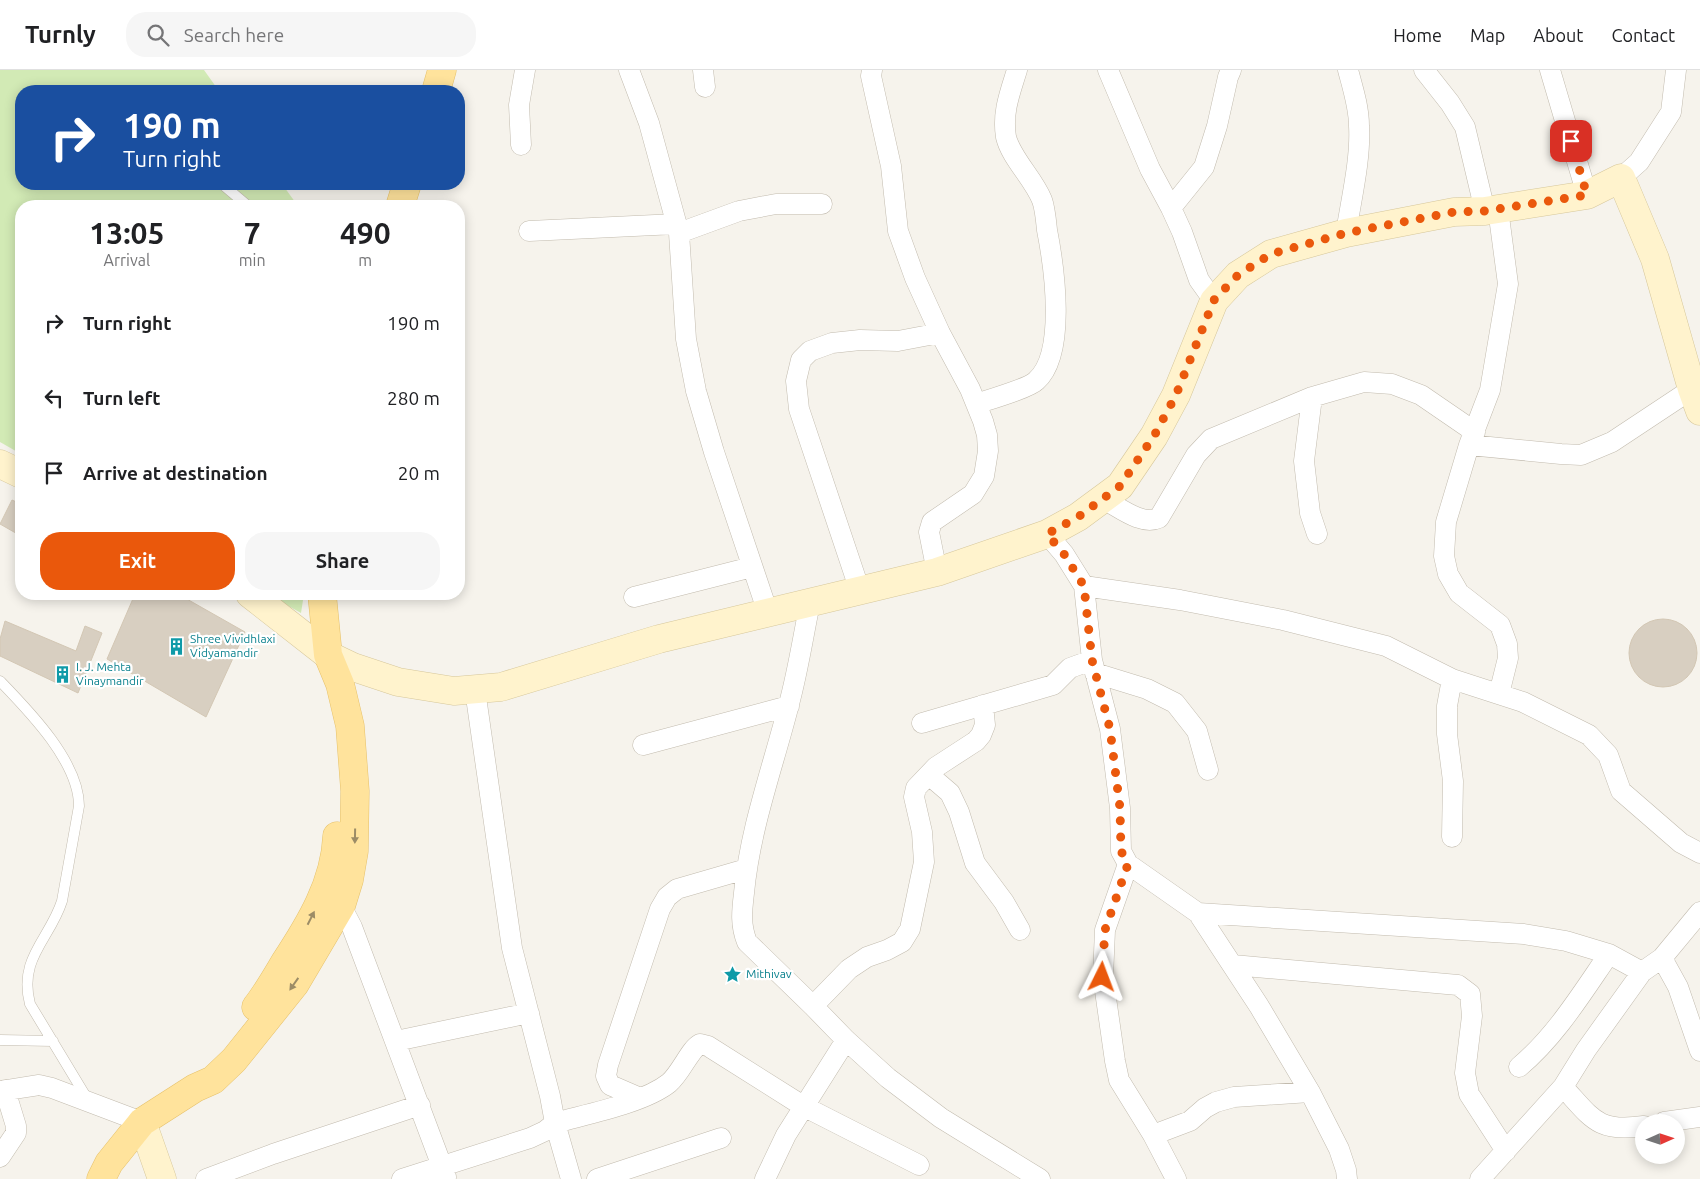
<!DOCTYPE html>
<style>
:root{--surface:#fff;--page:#f6f6f6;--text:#202124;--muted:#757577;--line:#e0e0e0;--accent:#ea580c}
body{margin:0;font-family:Ubuntu,sans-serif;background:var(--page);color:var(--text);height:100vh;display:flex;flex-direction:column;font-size:19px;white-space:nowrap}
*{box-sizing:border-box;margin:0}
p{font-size:16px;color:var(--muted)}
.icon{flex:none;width:28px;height:28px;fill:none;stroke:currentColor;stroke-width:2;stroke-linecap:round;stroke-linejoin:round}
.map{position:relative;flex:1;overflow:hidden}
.drawer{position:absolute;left:15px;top:130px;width:450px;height:400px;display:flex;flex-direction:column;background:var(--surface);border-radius:20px;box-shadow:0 2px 12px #0003}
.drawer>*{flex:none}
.guide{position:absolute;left:15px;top:15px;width:450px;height:105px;border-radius:20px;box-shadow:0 2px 12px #0003;background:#1a4fa0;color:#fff;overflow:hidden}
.needle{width:32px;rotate:87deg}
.tools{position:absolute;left:1635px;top:1044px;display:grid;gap:10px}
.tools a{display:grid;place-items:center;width:50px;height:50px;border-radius:50%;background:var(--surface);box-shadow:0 2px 12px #0003;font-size:25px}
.pin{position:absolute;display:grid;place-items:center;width:42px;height:42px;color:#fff;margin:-21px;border-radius:10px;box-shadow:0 2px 8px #0006}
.me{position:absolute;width:55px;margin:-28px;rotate:3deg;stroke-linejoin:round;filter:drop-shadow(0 0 4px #0008)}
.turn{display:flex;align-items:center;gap:18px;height:105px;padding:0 25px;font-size:22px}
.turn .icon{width:65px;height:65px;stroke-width:2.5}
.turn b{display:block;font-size:35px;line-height:42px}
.eta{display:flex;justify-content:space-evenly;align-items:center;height:85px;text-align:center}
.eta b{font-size:30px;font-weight:700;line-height:35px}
.cta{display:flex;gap:10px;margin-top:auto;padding:10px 25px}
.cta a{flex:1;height:58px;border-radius:20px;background:var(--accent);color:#fff;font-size:20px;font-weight:700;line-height:58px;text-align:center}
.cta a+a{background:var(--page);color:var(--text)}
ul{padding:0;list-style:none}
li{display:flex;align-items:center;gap:15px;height:75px;padding:0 25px}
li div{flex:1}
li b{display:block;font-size:19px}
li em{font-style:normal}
header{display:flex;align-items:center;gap:30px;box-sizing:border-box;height:70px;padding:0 25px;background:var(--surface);border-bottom:1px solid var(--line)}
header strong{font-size:24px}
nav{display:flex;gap:28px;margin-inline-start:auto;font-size:18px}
.search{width:350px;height:45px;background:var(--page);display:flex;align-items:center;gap:12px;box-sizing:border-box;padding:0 18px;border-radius:20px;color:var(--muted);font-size:19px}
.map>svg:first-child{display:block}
.green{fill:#d2eab5}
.building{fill:#d8cfc1;stroke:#d3c7b4}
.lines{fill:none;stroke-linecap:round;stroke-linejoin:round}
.lane-casing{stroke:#c2bbae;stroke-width:11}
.street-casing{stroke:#c2bbae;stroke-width:21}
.secondary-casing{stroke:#d6c79b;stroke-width:29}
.primary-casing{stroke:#e6c16a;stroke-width:29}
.lane{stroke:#fff;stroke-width:10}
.street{stroke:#fff;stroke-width:20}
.secondary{stroke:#fff3cd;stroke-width:28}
.primary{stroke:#ffe39c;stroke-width:28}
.oneway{fill:#9c8c66}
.route{stroke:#ea580c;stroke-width:9;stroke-dasharray:0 16.2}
.labels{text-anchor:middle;stroke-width:4.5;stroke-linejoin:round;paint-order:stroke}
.culture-label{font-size:12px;fill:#0d838f;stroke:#fff;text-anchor:start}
</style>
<header>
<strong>Turnly</strong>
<div class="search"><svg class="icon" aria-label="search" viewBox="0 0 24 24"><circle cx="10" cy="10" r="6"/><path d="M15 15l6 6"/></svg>Search here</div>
<nav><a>Home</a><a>Map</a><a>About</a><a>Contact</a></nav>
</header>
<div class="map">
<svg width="1700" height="1109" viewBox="0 0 1700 1109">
<rect width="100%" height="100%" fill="#f6f3ec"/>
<path class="green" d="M0 0H204L219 21H21V114H282L298 136H21V384L0 372Z
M267 524H304L301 543Z"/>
<path class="building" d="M12 430 21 434V466L0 454Z
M135 524H178L245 562 206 647 107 589Z
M1629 583a34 34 0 1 1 68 0a34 34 0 1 1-68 0Z
M5 551 76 581 85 556 102 563 78 623 0 586V569Z"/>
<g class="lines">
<defs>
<path id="lane" d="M222 114 248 136
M0 611C29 641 79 692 79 736L62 831C50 869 18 888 30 934L88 1030
M0 970 53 971"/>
<path id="street" d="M629 0 649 53 679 163 686 269 696 321 714 382 768 543
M703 0 705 17
M872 0 871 6 891 96 898 161 915 208 940 263 970 319 983 351 987 365 988 381 984 406 973 424 932 452 929 462 937 502
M1108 0 1150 99 1171 138 1182 162 1199 210 1214 231
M1424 0 1450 33 1465 57 1485 141
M1550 0 1587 125
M521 75 519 35 525 0
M1621 108 1639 92 1671 42 1676 0
M1171 138 1204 97 1217 56 1228 7 1231 0
M1498 139 1508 214 1490 320 1469 375 1446 452 1444 486 1448 504 1459 523 1500 555 1507 574 1508 588 1499 624
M529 161 676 154
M679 163 739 141 776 134H822
M1346 163C1351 130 1361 89 1359 56 1359 37 1353 19 1348 0
M1312 327 1304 391 1310 443 1317 464
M976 334C988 330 1029 318 1036 311 1067 284 1054 196 1047 160 1046 150 1045 138 1042 130 1033 108 1011 88 1006 67 1002 42 1010 23 1017 0
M1469 375 1561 384 1581 385 1612 372 1692 319
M1103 429C1119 437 1141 456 1159 448L1196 385 1211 369 1312 327 1364 312 1392 314 1421 325 1475 362
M1047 464 1064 484 1084 516 1180 530 1283 550 1386 576 1452 609 1523 632 1589 665 1608 685 1621 721 1681 773 1700 783
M1084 516 1092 590 1110 659 1120 738 1121 781 1128 794 1198 843 1259 936 1310 1022 1339 1079 1346 1100 1347 1109
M860 521 799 339 796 311 801 290 810 281 832 273 860 270 898 271 940 263
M634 527 752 497
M810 533C803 567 798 601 789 634 773 697 750 758 744 823 742 840 740 855 747 872L813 936 846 970 888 1008 941 1048 1040 1109
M1095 603 1147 619 1175 633 1197 661 1208 700
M1452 609 1447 636V664L1453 711 1452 767
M475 620 512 878 550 1026 555 1053 571 1109
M922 653 1053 615 1070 598 1092 590
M643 675 789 636
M929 705 950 723 959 742 975 793 1004 832 1020 860
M1128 794 1105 860 1103 907 1115 991 1119 1010 1153 1065 1176 1109
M334 830 341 836 352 857 446 1107
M1198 843 1524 864 1566 871 1609 884 1642 902
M1662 888 1678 917 1700 981
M1233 895 1458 915 1470 924 1472 946 1465 1003 1469 1024 1506 1081
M813 936 849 899 867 887 887 880 902 872 910 859 924 792 922 762 914 727 916 718 936 697 976 671 981 665 985 655 983 635
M396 971 529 943
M1519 997C1556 966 1582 923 1609 884
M1563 1017C1592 1048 1597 1063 1644 1056
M0 1021 39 1015 52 1018 142 1052
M640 1028 610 1015 606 1006 608 995 660 839 667 827 677 819 746 799
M1664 1052 1700 1047
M1153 1065 1190 1051 1205 1038 1216 1032 1234 1027 1310 1022
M0 1087 16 1063V1056L5 1020
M206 1109 273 1084 420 1035
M402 1109 530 1068 545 1061 555 1053C587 1044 644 1033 669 1013 681 1003 690 979 700 974L708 976 803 1036 919 1095
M597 1109 721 1068
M765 1109 786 1065 846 970
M1480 1109 1563 1017 1586 980 1642 902 1662 888 1700 842"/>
<path id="secondary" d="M0 394 21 404
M250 524 328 585 353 597 398 612 454 621 501 617 659 569 937 502 1047 464 1078 447 1120 416 1154 366 1176 325 1214 231 1238 205 1271 184 1346 163 1454 142 1485 141 1587 125 1621 108 1655 189 1692 319 1700 341
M142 1052 162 1109"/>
<path id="primary" d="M436 21 442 0
M400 136 407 114
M256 937C267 923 276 907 285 892 310 854 335 813 337 766
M101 1109 109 1093 142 1052 195 1018 213 1010 234 990 295 914 341 836 349 810 354 781 355 721 350 656 340 614 328 585 322 524"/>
</defs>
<use href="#lane" class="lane-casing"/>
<use href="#street" class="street-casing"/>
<use href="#secondary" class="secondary-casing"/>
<use href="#primary" class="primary-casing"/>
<use href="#lane" class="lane"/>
<use href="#street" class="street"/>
<use href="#secondary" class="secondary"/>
<use href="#primary" class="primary"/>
</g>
<defs><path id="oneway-solid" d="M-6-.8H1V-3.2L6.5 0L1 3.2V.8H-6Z" transform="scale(1.25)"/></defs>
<g class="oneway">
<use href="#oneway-solid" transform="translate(355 766) rotate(91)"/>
<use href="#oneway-solid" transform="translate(311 848) rotate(-63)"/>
<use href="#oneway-solid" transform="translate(294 914) rotate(125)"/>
</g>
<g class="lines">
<path class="route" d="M1102 907 1105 860 1128 794 1121 781 1120 738 1110 659 1092 590 1084 516 1064 484 1047 464 1078 447 1120 416 1154 366 1176 325 1214 230 1238 205 1271 184 1346 163 1454 142 1485 141 1587 125 1571 71"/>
</g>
<defs>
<symbol id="building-bare" viewBox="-9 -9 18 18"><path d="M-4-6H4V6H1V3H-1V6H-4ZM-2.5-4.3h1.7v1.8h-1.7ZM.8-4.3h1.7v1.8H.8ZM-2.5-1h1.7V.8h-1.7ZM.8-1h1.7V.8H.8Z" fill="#0f9aa8" stroke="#fff" stroke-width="2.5" paint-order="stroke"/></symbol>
<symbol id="sight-bare" viewBox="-9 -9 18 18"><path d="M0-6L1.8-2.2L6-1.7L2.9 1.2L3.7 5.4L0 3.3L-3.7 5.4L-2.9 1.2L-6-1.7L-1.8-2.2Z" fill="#0f9aa8" stroke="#fff" stroke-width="2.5" paint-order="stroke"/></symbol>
</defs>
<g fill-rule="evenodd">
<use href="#building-bare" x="164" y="564" width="25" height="25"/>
<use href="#building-bare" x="50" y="592" width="25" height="25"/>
<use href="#sight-bare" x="720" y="892" width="25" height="25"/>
</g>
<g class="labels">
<g class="culture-label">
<text x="190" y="573">Shree Vividhlaxi<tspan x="190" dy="14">Vidyamandir</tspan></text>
<text x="76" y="601">I. J. Mehta<tspan x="76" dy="14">Vinaymandir</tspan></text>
<text x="746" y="908">Mithivav</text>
</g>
</g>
</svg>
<div class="tools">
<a><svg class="needle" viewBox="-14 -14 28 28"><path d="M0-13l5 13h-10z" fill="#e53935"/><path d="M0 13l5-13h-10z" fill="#757577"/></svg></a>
</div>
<div class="pin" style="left:1571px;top:71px;background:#d93025"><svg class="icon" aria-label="arrive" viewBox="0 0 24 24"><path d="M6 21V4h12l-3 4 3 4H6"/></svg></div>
<svg class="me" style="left:1102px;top:907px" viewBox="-20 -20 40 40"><path d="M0-17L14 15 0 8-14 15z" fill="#ea580c" stroke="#fff" stroke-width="4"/></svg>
<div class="guide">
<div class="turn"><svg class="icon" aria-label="right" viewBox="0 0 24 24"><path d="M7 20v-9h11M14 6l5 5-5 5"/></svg><div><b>190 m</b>Turn right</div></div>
</div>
<section class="drawer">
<div class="eta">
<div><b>13:05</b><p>Arrival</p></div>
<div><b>7</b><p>min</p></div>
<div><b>490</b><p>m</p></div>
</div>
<ul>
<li><svg class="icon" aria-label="right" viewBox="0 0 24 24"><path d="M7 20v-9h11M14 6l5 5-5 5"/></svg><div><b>Turn right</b></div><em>190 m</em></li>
<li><svg class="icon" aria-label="left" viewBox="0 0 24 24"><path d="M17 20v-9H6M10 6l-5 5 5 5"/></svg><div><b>Turn left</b></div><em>280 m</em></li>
<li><svg class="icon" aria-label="arrive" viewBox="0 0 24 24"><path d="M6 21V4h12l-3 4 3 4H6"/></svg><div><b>Arrive at destination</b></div><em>20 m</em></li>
</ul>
<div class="cta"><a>Exit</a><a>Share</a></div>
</section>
</div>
